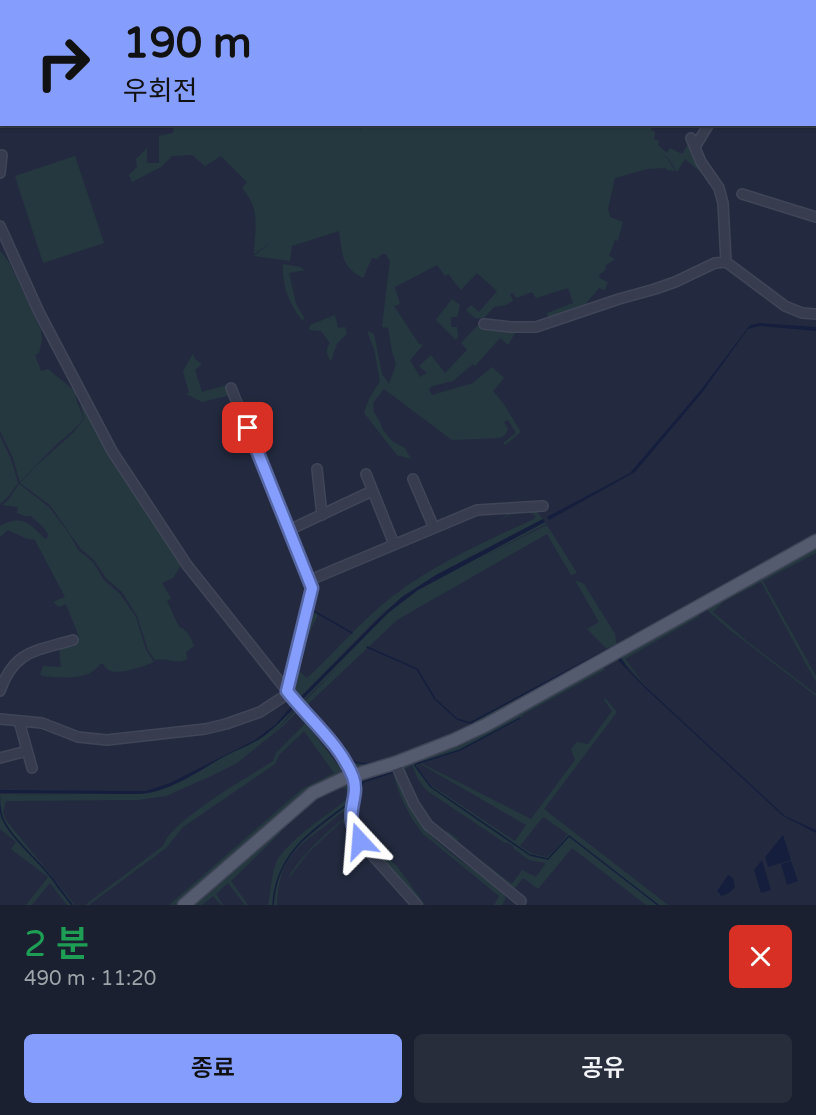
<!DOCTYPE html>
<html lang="ko">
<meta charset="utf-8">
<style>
:root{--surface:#1a202f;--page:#272d3b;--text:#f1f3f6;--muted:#9fa3aa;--line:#383e4b;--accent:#859efd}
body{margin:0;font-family:"Varela Round","Noto Sans KR",sans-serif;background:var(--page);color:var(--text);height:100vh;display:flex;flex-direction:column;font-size:22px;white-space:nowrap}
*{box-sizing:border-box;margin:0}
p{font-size:20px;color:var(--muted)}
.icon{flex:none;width:33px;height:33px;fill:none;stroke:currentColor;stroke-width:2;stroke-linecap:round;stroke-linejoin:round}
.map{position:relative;height:905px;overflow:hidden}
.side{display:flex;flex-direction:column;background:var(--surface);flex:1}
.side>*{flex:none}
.top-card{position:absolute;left:0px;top:0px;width:816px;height:126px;box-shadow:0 2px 4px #0004,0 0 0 2px var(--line);background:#859efd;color:#111;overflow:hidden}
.pin{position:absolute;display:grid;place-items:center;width:51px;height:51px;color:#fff;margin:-26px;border-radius:12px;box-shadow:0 3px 9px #0006}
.me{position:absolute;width:66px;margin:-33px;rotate:341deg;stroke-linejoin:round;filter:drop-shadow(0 0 4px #0008)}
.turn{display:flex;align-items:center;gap:21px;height:126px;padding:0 24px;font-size:27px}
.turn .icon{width:78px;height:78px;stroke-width:2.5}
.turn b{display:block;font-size:42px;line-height:51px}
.round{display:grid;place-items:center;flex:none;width:63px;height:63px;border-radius:9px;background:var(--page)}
.summary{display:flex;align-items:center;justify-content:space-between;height:102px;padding:0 24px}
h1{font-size:36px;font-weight:600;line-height:45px;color:#1e9e55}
.cta{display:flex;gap:12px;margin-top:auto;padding:12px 24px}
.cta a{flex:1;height:69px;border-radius:9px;background:var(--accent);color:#111;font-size:24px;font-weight:600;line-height:69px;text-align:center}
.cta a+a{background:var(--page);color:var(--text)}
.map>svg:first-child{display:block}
.green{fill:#253840;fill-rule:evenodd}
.water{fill:#151f3d}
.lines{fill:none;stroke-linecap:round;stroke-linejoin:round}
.stream{stroke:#151f3d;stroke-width:1.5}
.minor-casing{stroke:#404658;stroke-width:12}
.major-casing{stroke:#404658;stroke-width:15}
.minor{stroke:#373d4f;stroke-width:9}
.major{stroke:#555b6f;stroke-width:12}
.route-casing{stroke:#5667a4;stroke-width:15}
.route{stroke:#859efd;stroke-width:10}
</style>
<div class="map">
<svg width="816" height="905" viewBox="0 0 816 905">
<rect width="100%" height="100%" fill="#232a3f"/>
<path class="green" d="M232 0H323L232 1Z
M328 0H707L708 1 328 2Z
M362 124H654L651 130 655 132 654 139 659 141 658 145 667 153 670 148 682 154 688 144 696 164 706 177 685 159 677 172 668 158 658 151 667 158 675 171 667 170 666 168 647 169 615 178 608 209 610 217 623 222 618 241 615 240 609 256 615 259 605 266 606 269 600 274 599 278 608 282 605 290 599 288 587 302 590 307 549 321 547 313 573 303 568 288 536 298 532 292 516 298 513 293 510 294 513 301 506 305 494 307 483 319 475 318 466 310 471 305 479 312 497 291 477 273 461 290 448 274 445 276 437 265 395 287 400 304 394 306 419 344 423 345 410 360 420 377 427 373 419 366 431 355 445 373 467 350 461 343 477 326 515 333 508 345 500 338 475 366 473 364 453 381 432 386 429 389 432 395 473 383 492 367 504 378 493 391 503 403 521 432 505 445 503 443 516 433 508 420 504 422 508 429 505 435 500 438 452 440 384 389 373 403 374 413 379 420 383 430 392 441 405 448 411 459 397 455 364 413 369 399 380 381 374 349 367 331 374 334 382 374 389 384 396 364 392 351 388 328 382 327 390 261 386 254H382L377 259 372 258 363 278C340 266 343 254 339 231L292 246 290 261 254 256 270 243 254 254C255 228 261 209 242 188L247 182 221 156 205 166 192 155 172 156 161 167 132 182 129 175 137 167 136 159 147 148V163H159V136L173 133 175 125H361L360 132Z
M75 156 104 243 43 263 15 176Z
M0 251 9 262 41 330 42 340 39 353 35 355 41 371 48 369 76 392C74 400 82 410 83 419 75 430 66 436 56 445 44 457 32 469 20 482L13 458 0 431Z
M283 264 300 267 305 270 289 273 296 304 305 319 302 320C289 304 282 285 283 264Z
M452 299 460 305 457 317H451V327H457L458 336 456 340 436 320Z
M335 315 338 328 345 327 347 333 337 344 331 361C326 354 325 350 330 343L321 331 309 330 310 325Z
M193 354 195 359 202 364 195 370 202 392 227 385 231 395 202 402 186 394 189 393 183 371Z
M78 394C109 454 142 510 182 564L173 578 162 583 171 598 167 601 179 627C187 629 191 638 194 646L186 652 187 659C177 665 167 657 155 660L148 650 137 616 122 592 106 578 94 560 80 548 50 505 20 483 36 466 74 432 84 419Z
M0 436 11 459 18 483 7 498 0 504Z
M19 484 49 507 70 535 78 550 93 562 104 580 120 594 136 617 146 650 154 662C145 666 117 676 109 670 106 669 104 665 102 663 98 666 94 671 90 673 80 679 51 678 40 675L43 666 61 667 59 648 63 645 74 647 79 637 66 604 59 607 53 602 65 597 35 540 25 538 8 530 0 537V526C22 514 30 523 45 539L49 536 44 528 31 516H25L17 513 18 507 2 505 9 499Z
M521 510H535L543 519 436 575 402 597 383 613 300 697 292 687 309 612 311 611 318 615C313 624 295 662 300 672 301 673 306 677 307 678 336 651 362 620 393 596 435 564 486 541 534 519L536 516C523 507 509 515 497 521L510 513Z
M545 522 546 524 477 560 547 525 577 573 571 575 547 534 397 620 308 704C318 717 341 757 354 763 372 772 449 736 469 727L474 722 607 649 587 629 599 622 576 582 577 581 584 584 615 634 617 648C540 685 473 735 389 760 376 764 362 771 349 763L303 703 346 659 304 700 301 701 300 698H304L388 613 418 590Z
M816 547V553L763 581 816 676V682L761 582 723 602 713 612 748 642 816 694V696L730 630 707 610V608Z
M696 614 700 616 625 659 647 688 619 656Z
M600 667 606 669 524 714 520 719 460 750 421 763 531 819 575 760 571 749 577 742 588 744 612 711 604 700 605 698 617 712 544 809 668 905H646L572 848 538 889 523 878 515 888 510 886 437 830 422 814 402 767V765L465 743ZM419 763 526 825 515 841 431 785 417 767ZM412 765 418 779 426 790 505 843 507 842 513 846V848L529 860 546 863 536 877 522 870 512 884 457 842 458 839 447 831 445 834C423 816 415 795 405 769ZM543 817 568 834 555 850 547 857 533 854 520 846Z
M295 707 282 724 263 739 283 724 296 710 341 769V775L302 796 178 905H169L302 789 334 773 304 731 279 755 275 764 183 827 166 848 89 905H85L163 846C171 820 247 778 273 761L276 753 305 724 296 713 284 725 237 763 211 776 166 796 138 800 6 801 3 812 6 820 75 905H73L50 874 57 888 72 905H67L50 883 32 905H26L48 877 11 849 16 842 0 829V813L2 819 0 794 81 795 0 793 137 794C170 793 199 770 227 755 239 749 253 744 264 736 276 727 285 717 295 707Z
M392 765C401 785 408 807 421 824 438 848 477 871 501 890L506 898 502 905H494L499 896 423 834C409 816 397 793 393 771L367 778 358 789 359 781 361 777Z
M346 783 351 788 348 803 298 844 284 863 298 845 350 803 349 809C340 812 334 819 326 825 293 850 279 860 277 905H274V902L277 883 273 905H268C271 892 271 875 276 863 285 842 328 815 346 800L349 795 345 788C324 787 295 817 280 830L281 832 231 881 248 905H245L228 883 216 894 223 905H221L213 896 202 905H193L310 801Z
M348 817 374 859 372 861 342 821 307 854 289 878C292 865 335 822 348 817Z
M357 826 366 840 397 866 425 905H420L359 835Z"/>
<path class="water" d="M760 323 816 327V331L760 326 748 329 701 394 635 472 549 520 547 517 630 473 700 391 747 329 750 325Z
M543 519 545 522 418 590 388 613 304 698H300L376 621 402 597 436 575Z
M620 657 630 671 647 688 785 816 816 830V833L783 816 645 688 618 660 617 658Z
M293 704 295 707C285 717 276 727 264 736 253 744 239 749 227 755 199 770 170 793 137 794L0 793V790L146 791 170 783 255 740 276 724Z
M783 835 791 860 768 867 765 857Z
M762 860 771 890 761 893 754 870Z
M791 861 798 881 787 885 781 864Z
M728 875 733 878 735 887 729 893 722 896 717 891Z"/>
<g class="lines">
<path class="stream" d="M312 610 352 633
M367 647 417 669 435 699 457 719 470 723 610 648
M310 706 336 741
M520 718 460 750 419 763 415 765 416 767 431 787 530 855 548 859 569 836 658 905
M437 740 469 727 473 723
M345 755C360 771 381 761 399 755
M359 795 363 782 394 772
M0 807C1 831 35 856 49 875 57 884 64 895 72 905
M273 905C276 854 310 832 348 804"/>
<defs>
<path id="minor" d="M691 138 701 162 719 188 723 203 726 262
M695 147 709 124
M0 173 2 155
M742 194 816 217
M0 226 39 312 112 451 187 565 299 706 339 752 355 783 351 811 355 833 365 847 417 905
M484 324 511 327H536L619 299 655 289 675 282 715 263 726 262 785 306 802 313 816 314
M231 388 312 588 287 691
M317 469 322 515
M366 474 394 544
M413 479 434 528
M289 530 372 491
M310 580 477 510 543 506
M0 691C14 650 36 651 73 640
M0 719 42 723 78 737 107 740 205 729 226 724 260 712 289 693
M19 721 32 768
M0 758 27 751
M395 763 414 804 428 825 521 901"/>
<path id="major" d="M184 905 313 793 345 778 395 763 454 740 486 725 816 541"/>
</defs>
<use href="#minor" class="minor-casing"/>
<use href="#major" class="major-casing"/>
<use href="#minor" class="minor"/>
<use href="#major" class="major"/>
</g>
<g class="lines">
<defs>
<path id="route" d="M248 428 312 588 287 691C309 719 340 744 353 777 361 799 341 812 360 841"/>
</defs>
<use href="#route" class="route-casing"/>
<use href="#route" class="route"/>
</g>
</svg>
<div class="pin" style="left:248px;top:428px;background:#d93025"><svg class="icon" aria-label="arrive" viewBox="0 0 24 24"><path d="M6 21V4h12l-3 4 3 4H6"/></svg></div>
<svg class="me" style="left:360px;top:841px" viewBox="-20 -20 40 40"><path d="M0-17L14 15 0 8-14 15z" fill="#859efd" stroke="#fff" stroke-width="4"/></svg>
<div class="top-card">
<div class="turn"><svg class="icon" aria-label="right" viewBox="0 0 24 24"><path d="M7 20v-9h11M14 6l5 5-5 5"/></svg><div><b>190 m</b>우회전</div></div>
</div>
</div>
<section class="side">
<div class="summary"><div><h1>2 분</h1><p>490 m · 11:20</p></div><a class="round" style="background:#d93025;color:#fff"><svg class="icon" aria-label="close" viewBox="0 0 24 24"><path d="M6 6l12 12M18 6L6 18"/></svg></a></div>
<div class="cta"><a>종료</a><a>공유</a></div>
</section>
